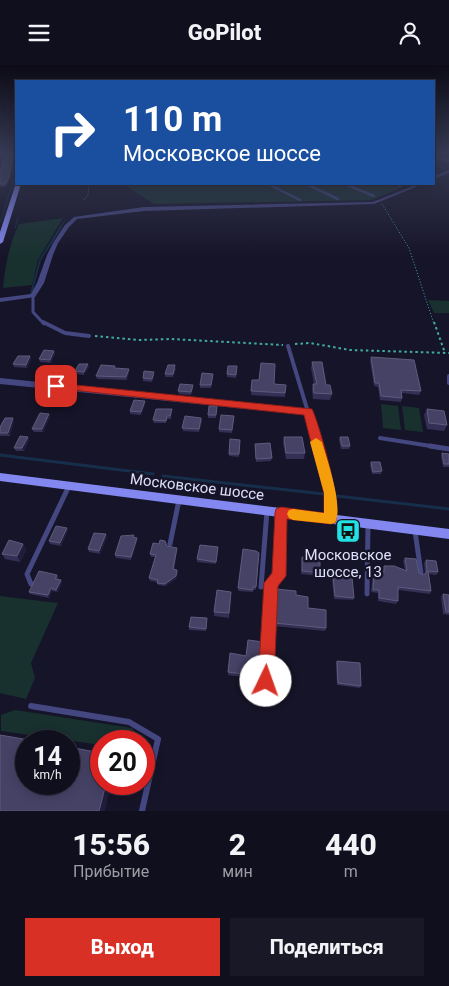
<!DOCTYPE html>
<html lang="ru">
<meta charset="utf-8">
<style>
:root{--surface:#100f1e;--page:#191827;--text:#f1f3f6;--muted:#9c9ca4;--line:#302f3c;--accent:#d93025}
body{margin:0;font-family:Roboto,sans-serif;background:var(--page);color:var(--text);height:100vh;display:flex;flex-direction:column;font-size:19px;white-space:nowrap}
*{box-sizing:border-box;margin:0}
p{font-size:16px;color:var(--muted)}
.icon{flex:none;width:28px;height:28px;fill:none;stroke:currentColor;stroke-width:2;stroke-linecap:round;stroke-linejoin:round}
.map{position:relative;height:746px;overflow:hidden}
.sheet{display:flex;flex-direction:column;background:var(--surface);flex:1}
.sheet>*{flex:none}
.top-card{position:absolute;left:15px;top:15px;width:420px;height:105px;border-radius:0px;box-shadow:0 2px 12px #0003,0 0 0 1px var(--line);background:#1a4fa0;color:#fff;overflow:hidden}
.speed{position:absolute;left:15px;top:665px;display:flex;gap:10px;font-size:25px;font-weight:700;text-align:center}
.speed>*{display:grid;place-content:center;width:65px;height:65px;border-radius:50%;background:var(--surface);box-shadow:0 2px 12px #0003,0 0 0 1px var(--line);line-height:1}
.speed small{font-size:12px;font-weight:400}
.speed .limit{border:8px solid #d22;background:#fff;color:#111}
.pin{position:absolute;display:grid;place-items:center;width:42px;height:42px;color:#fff;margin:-21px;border-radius:10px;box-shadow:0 2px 8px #0006}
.me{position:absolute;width:55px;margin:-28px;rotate:3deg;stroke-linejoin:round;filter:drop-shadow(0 0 4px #0008)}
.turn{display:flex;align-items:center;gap:18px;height:105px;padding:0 25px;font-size:22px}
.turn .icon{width:65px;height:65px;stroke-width:2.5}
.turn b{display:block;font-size:35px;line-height:42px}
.eta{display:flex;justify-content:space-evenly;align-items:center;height:85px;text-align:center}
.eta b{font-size:30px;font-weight:800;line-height:35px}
.action{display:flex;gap:10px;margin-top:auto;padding:10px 25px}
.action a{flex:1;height:58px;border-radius:0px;background:var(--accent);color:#fff;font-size:20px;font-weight:800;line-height:58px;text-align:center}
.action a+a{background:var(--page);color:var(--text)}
header{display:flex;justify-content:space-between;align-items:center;height:65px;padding:0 25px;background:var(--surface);font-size:22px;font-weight:800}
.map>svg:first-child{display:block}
.green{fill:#18312e}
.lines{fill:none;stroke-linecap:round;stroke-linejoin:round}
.stream-far2{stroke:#162e4a;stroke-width:1}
.stream-far1{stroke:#162e4a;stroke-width:2}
.stream{stroke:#162e4a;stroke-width:3}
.path-far1{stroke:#40ad9e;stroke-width:1;stroke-dasharray:1 2;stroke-linecap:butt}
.path{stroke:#40ad9e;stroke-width:2;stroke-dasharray:2.5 3;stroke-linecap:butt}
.lane-far4{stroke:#454781;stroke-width:2.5}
.lane-far3{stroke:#454781;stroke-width:3}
.lane-far2{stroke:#454781;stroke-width:4}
.lane-far1{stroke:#454781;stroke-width:5}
.lane{stroke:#454781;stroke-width:6}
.street{fill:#454781;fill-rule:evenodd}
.secondary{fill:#8288ef;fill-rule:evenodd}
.wall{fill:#342f54}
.shaded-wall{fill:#201c3b}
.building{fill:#464266;stroke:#5e5b7d}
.route{fill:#d93025;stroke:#8d1f18}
.slow{fill:#f59e0b}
.labels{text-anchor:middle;stroke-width:5;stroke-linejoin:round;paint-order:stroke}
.street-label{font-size:15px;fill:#e0dffb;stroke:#161428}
.poi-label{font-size:15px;fill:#e0dffb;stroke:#161428}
</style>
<header><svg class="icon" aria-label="menu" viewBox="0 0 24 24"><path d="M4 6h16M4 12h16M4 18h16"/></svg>GoPilot<svg class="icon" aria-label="person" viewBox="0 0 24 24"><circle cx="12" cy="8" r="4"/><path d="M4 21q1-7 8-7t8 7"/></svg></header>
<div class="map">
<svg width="449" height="746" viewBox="0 0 449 746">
<rect width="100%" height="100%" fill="#161428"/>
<path class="green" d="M123 119H410L371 135 154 139Z
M63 153 38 195 32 220 3 223C5 201 9 180 19 159Z
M428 235 449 236V248H434Z
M381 339 398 341 401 365 383 363Z
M402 341 419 343 423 367 405 365Z
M0 531 58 538 31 598 35 613 26 634 0 628Z
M15 645 132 663 140 672 139 676H101V680L1 666V650Z"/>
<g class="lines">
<path class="stream-far2" d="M0 158 16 107
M15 163 18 153
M60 163 65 155"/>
<path class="stream-far1" d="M31 229 40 195 61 162"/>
<path class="stream" d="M0 390 153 409
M163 411 324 429
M337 431 449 444"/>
<path class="path-far1" d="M84 135 88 130 89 119
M382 139 409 183 434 259"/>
<path class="path" d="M434 257 445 288
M95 271 139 275 171 274 283 280
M295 279 310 278 350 285 449 288"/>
<path class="lane-far4" d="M434 91 449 96
M1 106 5 88
M268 119 300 135
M306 119 338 134
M345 119 374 131
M396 119 400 121"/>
<path class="lane-far3" d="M33 231V247L44 259"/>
<path class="lane-far2" d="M43 257 65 268 89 271
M288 281 308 347
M449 311V318
M380 373 437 382"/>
<path class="lane-far1" d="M430 381 449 384
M415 466 421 508
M170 479 179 435
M31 519 27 509 69 421
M261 522 267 446
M367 529 368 460
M270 541 271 518 279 511 281 448"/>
<path class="lane" d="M266 616 270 540
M31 641 129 657 158 674 142 746"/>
<path class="street" d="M449 105V108L434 114V111Z
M418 119H423L374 139 144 146 77 154 69 162 58 178 53 190 44 218 35 232 0 237V233L31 229 37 218 47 190 53 178 65 160 74 152 144 142 373 137Z
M0 313 311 345 335 428 336 454 335 457 331 458 327 457 326 454 325 428 305 350 0 319Z"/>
<path class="secondary" d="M16 118 21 119 3 177 0 179V167Z
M0 408 449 464V474L0 416Z"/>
</g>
<path class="wall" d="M7 88H15L13 93 10 115 6 122H0V107L3 104Z
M54 286 55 289 51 298 40 297 39 294Z
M371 292 421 326 419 330 402 328V333L401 337 380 335 378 322 374 321 370 296Z
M31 294 27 303 14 302 13 299Z
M312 297 332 329 330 335 313 334 312 325 313 319H314L311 303Z
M237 301 236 313 227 312V309Z
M89 302 84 310 76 309 75 306Z
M115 303 129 307 127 315 97 314 96 311Z
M176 303 173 312H165V309Z
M154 310 152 317 143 316V313Z
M213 312 211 323H200V320Z
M252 315 274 319 286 320 285 332 251 330Z
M193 323 191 330 179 329 178 326Z
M145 336V339L141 350 130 349V346Z
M217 341 216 353H208V350Z
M172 344 171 354H167L166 358H154L153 355Z
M427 344 447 360 444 366 427 364 424 350Z
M49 349 50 352 43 367H34L32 364Z
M234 351 232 368 219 367V364Z
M201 353 202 356 199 367 183 366 182 363Z
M14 356 10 371H0V362Z
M28 372 29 375 24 386H16L14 383Z
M284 372 305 388 304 394H286L283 378Z
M340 372 350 381 349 384H341L339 375Z
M230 374 240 375 239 392 229 391Z
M255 379 272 393 271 396 256 397Z
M442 388 449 389V402H443L441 391Z
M371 397 382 406 381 409H372L370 400Z
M68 465 61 481 50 479 49 476Z
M107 472 100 489 89 487 88 484Z
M134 473H137V476L131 495 116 493 115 490Z
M23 479 26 485 20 497 5 494 2 489Z
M167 481 177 485 174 504 177 505 178 507 176 514 166 521 158 520 157 517 150 516 149 513 155 492H151L150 489Z
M218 482 216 499 197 497V494Z
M243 484 259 488 256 525 253 524V527L238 526Z
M302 492 320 508 319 511 301 509Z
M405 493 419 508 424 510 425 508 424 498 426 495 438 507 436 510 429 509 431 526 430 529 398 525V536L396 539 378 536V528L371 527 373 508 374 505 383 506V504L384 501 405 505 403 496Z
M57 510 58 512V514L61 515 62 517 58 527 52 526 49 533 30 529 29 527Z
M333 511 354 533 353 535 334 534 332 514Z
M276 524 296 530 326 563 325 566 274 561Z
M443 529 449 530V550L443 549 441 532Z
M231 532 229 553 214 551V547Z
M207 555 206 566 189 565V562Z
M263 577 261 619 243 616V612L228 610V607L246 591Z
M337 596 361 621 360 623 337 620 336 598Z"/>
<path class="shaded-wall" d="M13 88H15L13 93 10 115 6 122V119Z
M54 286 55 289 51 298 50 295Z
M30 291 31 294 27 303 26 300Z
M88 299 89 302 84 310V307Z
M129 304V307L127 315 126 312Z
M145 336V339L141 350V347Z
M49 349 50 352 43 367 42 364Z
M13 353 14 356 10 371 8 368Z
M28 372 29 375 24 386 22 383Z
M67 463 68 465 61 481 60 478Z
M106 469 107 472 100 489 99 486Z
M137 473V476L131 495V492Z
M23 479 26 485 20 497 17 491Z
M177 505 178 507 176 514 166 521 165 519Z
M61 515 62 517 58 527 56 525Z
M51 523 52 526 49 533 48 530Z
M106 719H111L105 746H99Z"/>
<path class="building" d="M7 88H13L9 112 6 119H0V107L3 104Z
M44 285 54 286 50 295 39 294Z
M18 291H30L26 300 13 299Z
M371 292 414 295 421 326 401 325 402 333 381 331 379 318H375Z
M312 297H322L326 320H330L332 329 314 328 313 319H317Z
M261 298 275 299 274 319 286 320 285 328 251 326 252 315H259Z
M79 299H88L84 307 75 306Z
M101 300 115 301 114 303 129 304 126 312 96 311Z
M168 300H175L173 309H165Z
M228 301H237L236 310 227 309Z
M144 306 154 307 152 314 143 313Z
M202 308 213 309 211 320H200Z
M180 319 193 320 191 327 178 326Z
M134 335 145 336 141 347 130 346Z
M209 341H217L216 350H208Z
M156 344H172L170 351H167L166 356 153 355Z
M427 344 444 346 447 360 429 358Z
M40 348 49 349 42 364H32Z
M221 350 234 351 232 365 219 364Z
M185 351 201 353 199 364 182 363Z
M5 353H13L8 368H0V362Z
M20 371 28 372 22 383H14Z
M284 372H302L305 388H286Z
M340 372H348L350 381H342Z
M230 374 240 375 239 389H229Z
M270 378 272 393 256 394 255 379Z
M442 388 449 389V399H444Z
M371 397H380L382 406 373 407Z
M56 461 67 463 60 478 49 476Z
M94 468 106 469 99 486 88 484Z
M134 470 133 472 137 473 131 492 115 490 121 471Z
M9 475 23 479 17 491 2 489Z
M160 475 165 476 167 481 177 483 173 504 177 505 176 511 165 519 157 518 158 515 149 513 156 490 150 489 153 478 159 479Z
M200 480 218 482 216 497 197 494Z
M243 484 256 486 259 488 256 522H253V525L238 523Z
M302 492 320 494V508L302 506Z
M405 493 416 494 419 508 424 510 427 506 426 495 436 496 438 507 428 506 431 526 398 522V536L379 533V525H373L374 505 384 507V501H394L407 506Z
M39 506 57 510 55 514 61 515 56 525 51 523 48 530 29 527Z
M333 511 352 512 354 533 335 531Z
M276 524 296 526V530L308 532V543L326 545V563L274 558Z
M217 525 231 527 229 548 214 547Z
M443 529 449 530V547H446Z
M191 552 207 553 206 564 189 562Z
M248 575 263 577 261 616 243 614V609L228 607 230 588 246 591Z
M337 596 360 598 361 621 338 618Z
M0 670 35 676H26V719H69V682L101 688V719H106L99 746H0Z"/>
<linearGradient id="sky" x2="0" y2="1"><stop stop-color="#0c0b16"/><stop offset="0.46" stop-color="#363a53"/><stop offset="1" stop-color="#363a53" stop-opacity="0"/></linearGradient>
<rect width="449" height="192" fill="url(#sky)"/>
<path class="route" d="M56 318 312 344C320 361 343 443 335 458L331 459 287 454 286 511 278 521 274 616 272 622 266 624 260 622 258 616 264 518 272 508 275 448 276 444 281 442 324 448V428L304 350 53 323 51 321Z"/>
<path class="slow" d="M316 373 322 377C327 395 344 441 335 458L331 459 293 455 289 453 287 449 289 445 293 444 324 448V428L310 377Z"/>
<defs>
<symbol id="bus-square" viewBox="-11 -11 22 22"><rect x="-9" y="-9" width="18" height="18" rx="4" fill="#23e0e3" stroke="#161428"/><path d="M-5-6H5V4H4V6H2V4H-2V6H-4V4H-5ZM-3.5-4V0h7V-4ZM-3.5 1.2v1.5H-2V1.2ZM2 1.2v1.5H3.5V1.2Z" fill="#111"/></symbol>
</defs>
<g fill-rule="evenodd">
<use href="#bus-square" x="334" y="452" width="28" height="28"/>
</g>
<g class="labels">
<g class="street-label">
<text transform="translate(197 422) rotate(7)" y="5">Московское шоссе</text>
</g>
<g class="poi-label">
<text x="348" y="495">Московское<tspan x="348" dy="17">шоссе, 13</tspan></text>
</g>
</g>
</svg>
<div class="speed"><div>14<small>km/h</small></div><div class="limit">20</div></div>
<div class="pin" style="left:56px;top:321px;background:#d93025"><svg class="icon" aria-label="arrive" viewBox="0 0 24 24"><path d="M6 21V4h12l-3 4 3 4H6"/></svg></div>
<svg class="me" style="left:266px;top:616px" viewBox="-20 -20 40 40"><circle r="19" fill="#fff"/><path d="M0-13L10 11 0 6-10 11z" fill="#d93025"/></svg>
<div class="top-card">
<div class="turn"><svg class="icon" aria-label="right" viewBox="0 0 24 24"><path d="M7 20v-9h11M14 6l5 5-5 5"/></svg><div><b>110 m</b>Московское шоссе</div></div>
</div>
</div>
<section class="sheet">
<div class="eta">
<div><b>15:56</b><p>Прибытие</p></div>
<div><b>2</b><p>мин</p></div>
<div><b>440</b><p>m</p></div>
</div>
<div class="action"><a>Выход</a><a>Поделиться</a></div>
</section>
